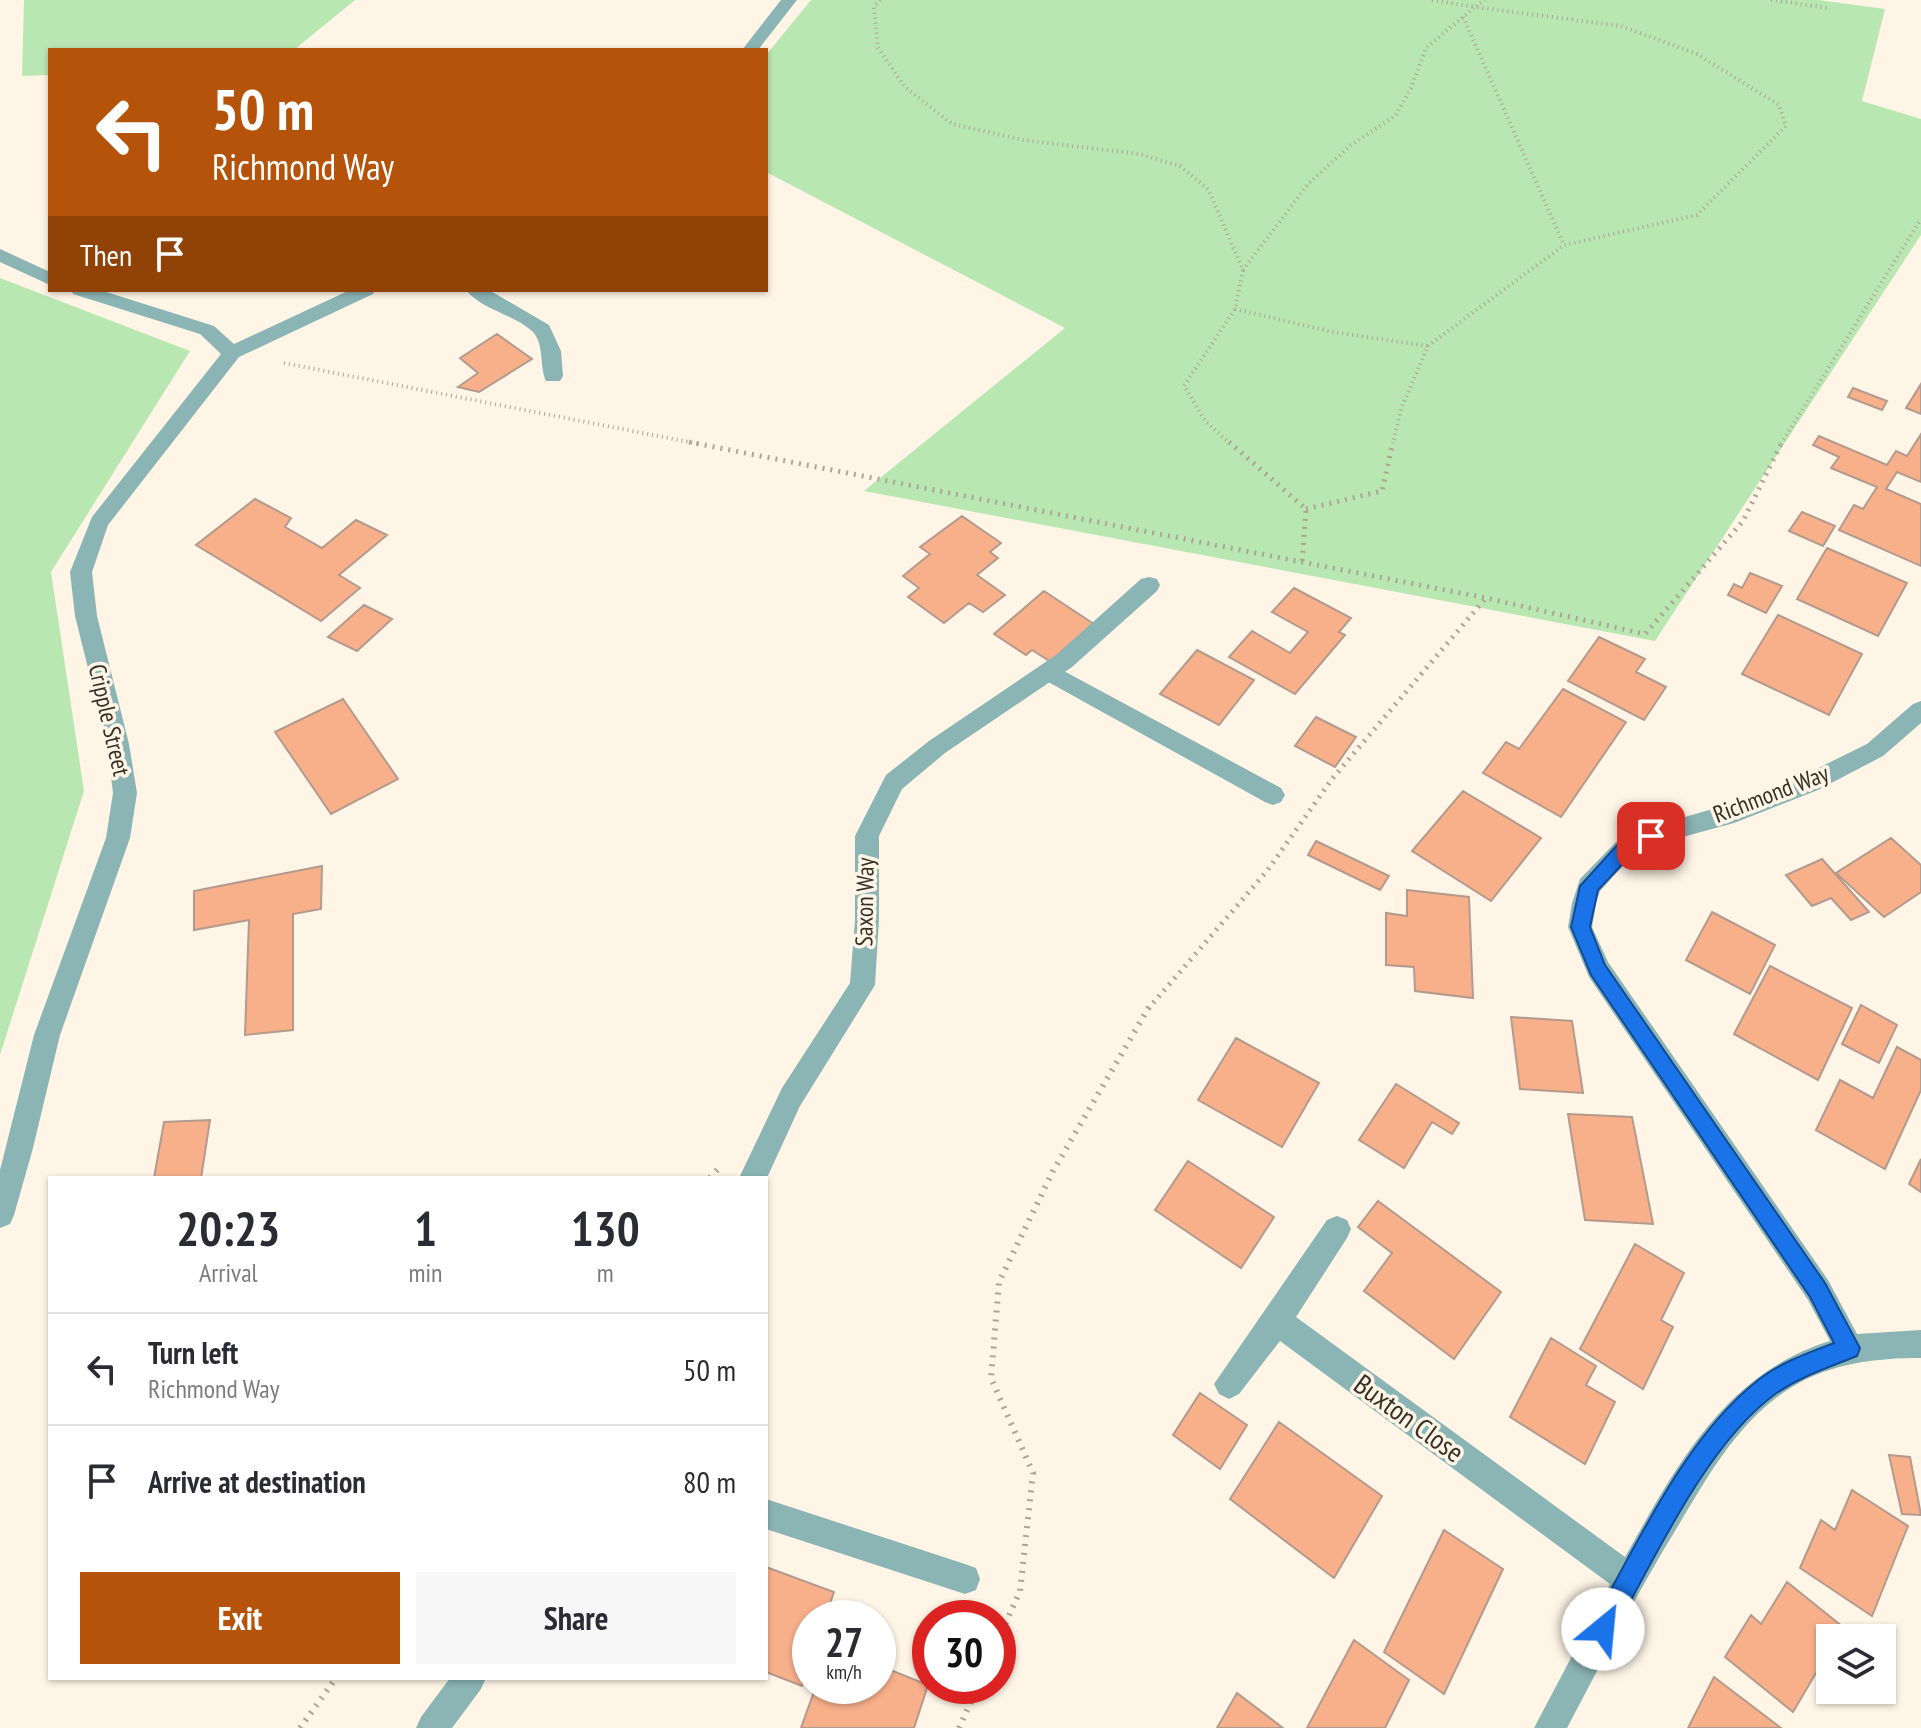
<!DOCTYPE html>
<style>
:root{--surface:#fff;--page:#f7f7f7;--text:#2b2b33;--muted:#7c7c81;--line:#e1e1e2;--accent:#b45309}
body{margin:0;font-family:"PT Sans Narrow",sans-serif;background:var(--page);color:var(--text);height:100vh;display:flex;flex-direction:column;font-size:30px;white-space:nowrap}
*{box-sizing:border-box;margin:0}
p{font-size:26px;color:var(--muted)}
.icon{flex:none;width:44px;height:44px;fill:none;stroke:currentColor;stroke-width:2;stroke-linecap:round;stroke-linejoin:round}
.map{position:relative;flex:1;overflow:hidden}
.details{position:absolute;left:48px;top:1176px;width:720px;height:504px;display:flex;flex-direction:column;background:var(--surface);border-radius:0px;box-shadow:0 2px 6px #0004}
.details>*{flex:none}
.banner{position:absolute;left:48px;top:48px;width:720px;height:244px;border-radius:0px;box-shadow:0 2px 6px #0004;background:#b45309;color:#fff;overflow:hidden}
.tools{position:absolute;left:1816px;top:1624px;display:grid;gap:16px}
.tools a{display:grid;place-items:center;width:80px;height:80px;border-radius:0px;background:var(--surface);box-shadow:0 2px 6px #0004;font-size:40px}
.speed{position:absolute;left:792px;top:1600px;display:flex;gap:16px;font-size:40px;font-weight:700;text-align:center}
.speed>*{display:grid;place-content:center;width:104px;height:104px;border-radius:50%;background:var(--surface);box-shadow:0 2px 6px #0004;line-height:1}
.speed small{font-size:20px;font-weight:400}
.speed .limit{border:12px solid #d22;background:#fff;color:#111}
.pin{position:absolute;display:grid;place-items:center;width:68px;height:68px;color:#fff;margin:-34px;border-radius:16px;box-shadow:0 4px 12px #0006}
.me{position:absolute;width:88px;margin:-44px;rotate:28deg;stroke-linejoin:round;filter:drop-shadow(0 0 6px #0008)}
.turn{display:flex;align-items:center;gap:28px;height:168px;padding:0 32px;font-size:36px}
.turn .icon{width:104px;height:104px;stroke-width:2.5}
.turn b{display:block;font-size:56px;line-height:68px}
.then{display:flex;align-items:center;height:76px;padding:0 32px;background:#0003;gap:16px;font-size:30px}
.eta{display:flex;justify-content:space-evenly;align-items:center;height:136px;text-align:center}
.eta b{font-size:48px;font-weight:800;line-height:56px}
.cta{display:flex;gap:16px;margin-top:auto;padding:16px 32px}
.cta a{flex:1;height:92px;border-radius:0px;background:var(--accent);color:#fff;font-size:32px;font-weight:800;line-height:92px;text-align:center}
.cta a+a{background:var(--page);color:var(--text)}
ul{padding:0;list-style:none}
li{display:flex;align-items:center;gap:24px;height:112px;padding:0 32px;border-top:2px solid var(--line)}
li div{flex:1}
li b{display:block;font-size:30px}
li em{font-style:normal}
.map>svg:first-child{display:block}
.green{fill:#b9e7b2}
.building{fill:#f8b08b;stroke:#b39a8d;stroke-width:2}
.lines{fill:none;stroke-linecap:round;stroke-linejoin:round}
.path-far2{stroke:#aca498;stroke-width:4;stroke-dasharray:1 4;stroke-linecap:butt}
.path-far1{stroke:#aca498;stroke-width:5;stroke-dasharray:2 6;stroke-linecap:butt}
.path{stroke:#aca498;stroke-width:6;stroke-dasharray:2 7;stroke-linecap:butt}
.lane{fill:#8bb4b5;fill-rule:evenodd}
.street{fill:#8bb4b5;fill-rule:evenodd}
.route{fill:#1a73e8;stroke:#114b97;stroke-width:2}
.labels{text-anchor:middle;stroke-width:7;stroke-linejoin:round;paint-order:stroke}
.street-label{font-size:24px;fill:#363027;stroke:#fff5e7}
.near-street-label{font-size:28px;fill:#363027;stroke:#fff5e7}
</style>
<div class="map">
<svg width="1921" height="1728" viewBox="0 0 1921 1728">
<rect width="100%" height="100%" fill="#fff5e7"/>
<path class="green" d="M24 0H355L294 50H50V75L22 76Z
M811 0H1819L1885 9 1862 101 1921 119V235L1655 641 864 491 1065 328 766 172V55Z
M0 278 190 351 51 572 84 791 0 1055Z"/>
<path class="building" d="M497 334 532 359 479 392 458 387 478 373 460 358Z
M1921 384V414L1906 408Z
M1853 388 1887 401 1882 410 1848 397Z
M1921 434V482L1897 472 1886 489 1921 504V566L1839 530 1854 505 1863 509 1877 487 1831 468 1839 457 1813 445 1819 436 1887 465 1896 451 1907 456Z
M255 499 291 518 285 527 322 548 356 520 387 535 339 575 360 588 321 621 196 545Z
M1802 512 1835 526 1823 546 1789 531Z
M962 516 1001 543 990 552 998 558 977 575 1005 595 983 612 969 603 944 623 908 597 919 588 903 576 930 554 920 547Z
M1827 548 1907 583 1878 636 1797 599Z
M1750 573 1782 586 1766 613 1728 595 1734 584 1742 588Z
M1294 588 1351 618 1339 632 1345 635 1295 694 1229 657 1252 631 1290 653 1308 632 1272 612Z
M1044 591 1094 624 1051 662 1032 650 1026 655 994 634Z
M364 605 392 619 357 651 328 637Z
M1778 615 1862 654 1829 715 1742 674Z
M1599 637 1645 659 1636 672 1666 687 1644 720 1568 681Z
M1197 650 1254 680 1219 725 1160 694Z
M1563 689 1626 722 1561 817 1483 773 1506 742 1519 749Z
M343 699 398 779 331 814 275 732Z
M1316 717 1356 737 1335 767 1295 746Z
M1463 791 1541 838 1491 901 1412 851Z
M1891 838 1921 865V892L1884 917 1836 873Z
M1316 841 1389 876 1380 890 1308 855Z
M1822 859 1869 912 1851 920 1831 898 1812 906 1786 875Z
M322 866 321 909 293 914V1030L245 1035 249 920 194 930V891Z
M1407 890 1469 897 1473 998 1415 991 1414 967 1386 965V913L1407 916Z
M1712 912 1775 945 1750 994 1686 960Z
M1770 966 1852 1008 1818 1080 1734 1034Z
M1861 1005 1897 1025 1879 1063 1842 1044Z
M1511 1017 1572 1021 1583 1093 1520 1089Z
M1236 1038 1319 1083 1282 1147 1198 1100Z
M1897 1047 1921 1060V1090L1885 1169 1816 1130 1840 1080 1873 1098Z
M1396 1084 1459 1123 1452 1134 1432 1122 1404 1168 1359 1140Z
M1568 1114 1632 1117 1653 1224 1585 1220Z
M210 1120 201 1178H154L164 1122Z
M1921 1159V1192L1909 1184Z
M1188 1161 1274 1217 1241 1268 1155 1210Z
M1378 1201 1501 1292 1454 1359 1364 1291 1392 1253 1358 1227Z
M1635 1244 1684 1273 1661 1320 1673 1327 1643 1389 1580 1349Z
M1551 1338 1596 1366 1586 1385 1615 1402 1585 1464 1510 1417Z
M1200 1393 1247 1425 1220 1469 1173 1435Z
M1279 1422 1382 1496 1334 1578 1230 1499Z
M1889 1455 1910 1457 1921 1515 1902 1514Z
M1852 1490 1908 1526 1872 1616 1800 1568 1821 1520 1835 1530Z
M1444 1530 1503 1569 1444 1694 1384 1652Z
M766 1567 834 1592 825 1618H810V1662L802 1686 766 1672Z
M1787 1582 1843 1627 1836 1638H1830V1649L1793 1712 1725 1657 1751 1615 1761 1624Z
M1354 1640 1409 1680 1385 1728H1307Z
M878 1665 928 1685 914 1728H801L816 1686H878Z
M1714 1677 1781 1728H1688Z
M1237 1693 1283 1728H1217Z"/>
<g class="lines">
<path class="path-far2" d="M880 0 874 7 878 48 905 87 952 124 1023 140 1139 154 1180 166 1208 189 1243 270 1235 309 1184 386 1206 422 1231 444
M1432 0 1475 7 1485 0
M1771 0 1828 8
M1463 17 1564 245
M1243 270 1309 183 1351 145 1396 115 1411 88 1426 48 1475 7 1621 26 1697 54 1779 105 1786 126 1697 215 1564 245 1428 346 1401 409 1393 444
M1235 309 1333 332 1428 346
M284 363 699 444
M1781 444 1921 219"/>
<path class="path-far1" d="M689 442 1486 598 1645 634 1743 521 1782 442
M1229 442 1306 509 1302 562
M1306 509 1382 491 1393 442
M1148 1009 1267 871 1332 779 1485 599"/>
<path class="path" d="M710 1178 718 1169
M998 1640 1020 1591 1033 1473 991 1378 999 1282 1053 1171 1149 1007
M300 1728 336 1678
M959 1728 978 1686"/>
<path class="lane" d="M466 290H489L549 325 561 351 563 376 560 381H546C539 366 545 344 532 331 513 314 482 310 466 290Z
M1049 663 1281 788 1285 795 1281 802 1273 805 1265 802 1041 678 1038 672 1041 666Z"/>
<path class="street" d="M781 0H797L758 50H742Z
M0 249 50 272V285L0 262Z
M71 290H100L214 326 234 344 350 290H375L373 294 239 357 108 525 92 572 97 616 129 744 137 793 130 838 60 1035 33 1148 14 1215 10 1224 0 1228V1170L34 1035 106 838 113 793 107 744 75 616 70 572 92 517 221 354 200 334 73 294Z
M1149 577 1157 579 1160 585 1157 591 1072 667 945 753 902 789 879 836V920L875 985 800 1106 766 1180 739 1178 782 1088 850 983 855 920V836L886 775 929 741 1056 655 1141 579Z
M1921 701V723L1883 756 1818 790 1734 823 1657 844 1632 856 1600 891 1596 903 1592 927 1608 962 1828 1280 1857 1334 1921 1330V1358C1877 1358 1831 1363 1792 1387 1740 1419 1709 1474 1678 1526 1638 1591 1603 1660 1567 1728H1534L1610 1584 1280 1341 1239 1394 1229 1399 1219 1394 1214 1384 1327 1220 1337 1216 1347 1220 1351 1229 1347 1238 1296 1317 1625 1557C1676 1467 1724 1374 1830 1341L1808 1300 1589 977 1568 927 1572 903 1580 879 1616 842 1643 829 1730 804 1802 776 1867 744 1913 704Z
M766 1499 965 1564 976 1568 980 1579 976 1590 965 1594 766 1529Z
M450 1678H486L481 1689 452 1728H416L421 1717Z"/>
</g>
<path class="route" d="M1651 828 1660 836 1657 841 1631 855 1598 890 1590 927 1605 965 1825 1283 1860 1348 1857 1356C1829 1367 1799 1377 1774 1395 1705 1446 1653 1562 1611 1637L1603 1641 1594 1637 1591 1629 1594 1620C1639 1541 1685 1438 1757 1381 1779 1363 1808 1353 1834 1343L1810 1297 1591 975 1571 927 1580 886 1618 844Z"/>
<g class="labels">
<g class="street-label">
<text transform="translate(109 720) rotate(77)" y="8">Cripple Street</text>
<text transform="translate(1771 794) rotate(-21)" y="8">Richmond Way</text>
<text transform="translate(865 902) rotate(-89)" y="8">Saxon Way</text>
</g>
<g class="near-street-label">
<text transform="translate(1409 1418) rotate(36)" y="10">Buxton Close</text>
</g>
</g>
</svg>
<div class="tools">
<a><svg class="icon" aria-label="layers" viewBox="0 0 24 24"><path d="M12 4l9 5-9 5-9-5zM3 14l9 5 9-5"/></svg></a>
</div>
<div class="speed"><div>27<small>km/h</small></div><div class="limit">30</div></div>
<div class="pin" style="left:1651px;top:836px;background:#d93025"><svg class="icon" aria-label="arrive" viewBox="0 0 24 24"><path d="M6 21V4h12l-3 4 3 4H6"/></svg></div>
<svg class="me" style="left:1603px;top:1629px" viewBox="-20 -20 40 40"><circle r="19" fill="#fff"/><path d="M0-13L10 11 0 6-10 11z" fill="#1a73e8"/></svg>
<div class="banner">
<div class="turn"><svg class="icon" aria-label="left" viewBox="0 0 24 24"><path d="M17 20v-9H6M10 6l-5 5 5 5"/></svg><div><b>50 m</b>Richmond Way</div></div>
<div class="then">Then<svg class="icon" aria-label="arrive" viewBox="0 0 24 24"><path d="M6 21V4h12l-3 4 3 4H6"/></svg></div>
</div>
<section class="details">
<div class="eta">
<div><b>20:23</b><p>Arrival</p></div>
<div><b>1</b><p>min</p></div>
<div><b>130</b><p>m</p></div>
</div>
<ul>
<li><svg class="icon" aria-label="left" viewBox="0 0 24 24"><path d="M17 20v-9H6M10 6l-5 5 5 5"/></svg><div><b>Turn left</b><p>Richmond Way</p></div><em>50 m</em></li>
<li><svg class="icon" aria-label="arrive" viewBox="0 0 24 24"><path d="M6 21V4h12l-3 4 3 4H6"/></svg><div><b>Arrive at destination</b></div><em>80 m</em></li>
</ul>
<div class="cta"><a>Exit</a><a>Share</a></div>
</section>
</div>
